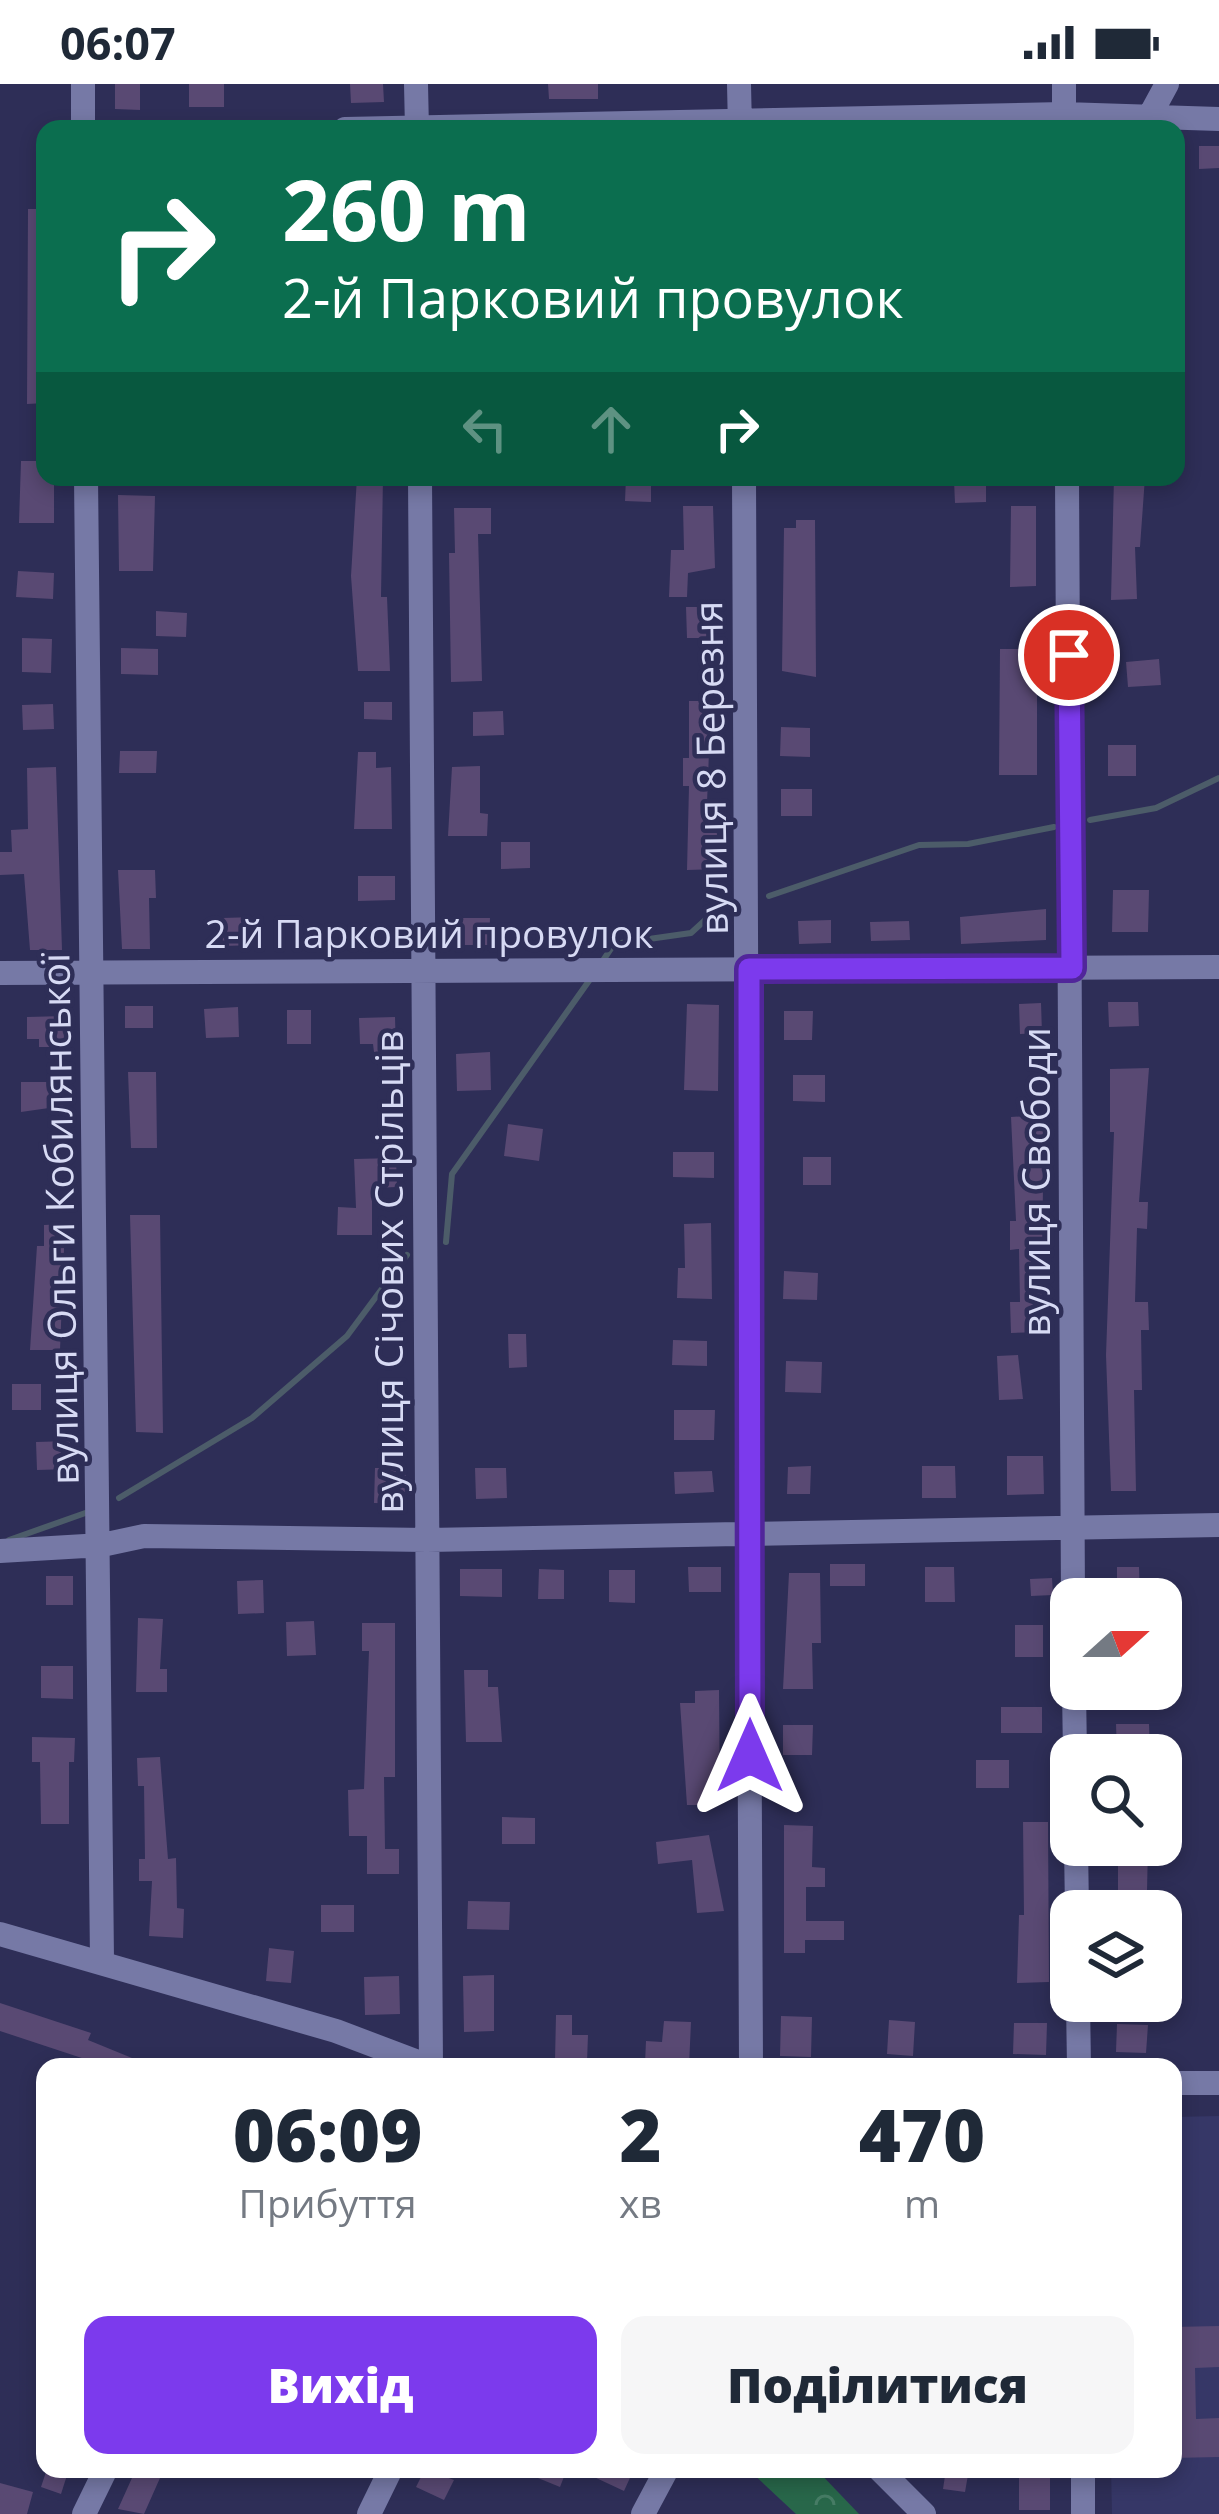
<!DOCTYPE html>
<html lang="uk">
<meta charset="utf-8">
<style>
:root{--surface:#fff;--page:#f6f6f7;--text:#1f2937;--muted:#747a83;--accent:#7c3aed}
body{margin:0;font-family:"Open Sans",sans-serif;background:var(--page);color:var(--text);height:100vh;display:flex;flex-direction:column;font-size:45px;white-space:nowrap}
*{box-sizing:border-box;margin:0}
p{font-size:39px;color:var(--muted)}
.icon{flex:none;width:66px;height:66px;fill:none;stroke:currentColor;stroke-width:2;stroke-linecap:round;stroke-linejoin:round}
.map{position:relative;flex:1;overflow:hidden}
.details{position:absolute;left:36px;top:1974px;width:1146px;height:420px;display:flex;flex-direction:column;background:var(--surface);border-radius:24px;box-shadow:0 6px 18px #0003}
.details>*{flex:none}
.banner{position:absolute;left:36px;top:36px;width:1149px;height:366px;border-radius:24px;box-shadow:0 6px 18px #0003;background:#0b6e4f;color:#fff;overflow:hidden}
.needle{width:78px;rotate:69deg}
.tools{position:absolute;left:1050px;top:1494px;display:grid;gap:24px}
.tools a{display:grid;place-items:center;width:132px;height:132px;border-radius:24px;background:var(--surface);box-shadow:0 6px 18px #0003;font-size:60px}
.pin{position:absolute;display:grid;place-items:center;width:102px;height:102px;color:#fff;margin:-51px;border:6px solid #fff;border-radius:50%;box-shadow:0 3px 12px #0007}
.me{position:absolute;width:132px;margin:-66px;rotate:0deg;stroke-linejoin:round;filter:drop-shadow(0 0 9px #0008)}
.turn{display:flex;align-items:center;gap:42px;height:252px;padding:0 48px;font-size:54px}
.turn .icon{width:156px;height:156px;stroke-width:2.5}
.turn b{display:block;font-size:84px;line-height:102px}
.lanes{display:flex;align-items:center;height:114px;padding:0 48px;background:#0003;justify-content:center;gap:60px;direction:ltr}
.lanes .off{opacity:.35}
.eta{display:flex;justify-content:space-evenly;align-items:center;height:204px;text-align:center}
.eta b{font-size:72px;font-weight:800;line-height:84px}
.cta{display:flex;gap:24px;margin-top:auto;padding:24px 48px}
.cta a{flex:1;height:138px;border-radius:24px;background:var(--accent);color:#fff;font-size:48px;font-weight:800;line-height:138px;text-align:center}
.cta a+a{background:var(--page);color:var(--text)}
.status{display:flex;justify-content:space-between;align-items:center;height:84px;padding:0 60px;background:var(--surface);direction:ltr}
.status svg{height:33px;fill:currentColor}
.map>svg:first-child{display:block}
.built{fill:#363767}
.forest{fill:url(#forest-crowns)}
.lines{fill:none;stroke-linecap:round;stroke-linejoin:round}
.stream{stroke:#4c5c69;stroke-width:6}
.building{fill:#594973}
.minor{stroke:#7679a6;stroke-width:24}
.route-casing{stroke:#51269a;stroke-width:30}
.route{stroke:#7c3aed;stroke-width:21}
.labels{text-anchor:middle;stroke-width:9;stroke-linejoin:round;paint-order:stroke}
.street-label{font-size:39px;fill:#d7daf4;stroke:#2e2e57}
</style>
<div class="status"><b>06:07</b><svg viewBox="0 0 49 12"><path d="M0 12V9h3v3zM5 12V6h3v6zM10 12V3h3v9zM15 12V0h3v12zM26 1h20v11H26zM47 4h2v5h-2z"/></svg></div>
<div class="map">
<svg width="1219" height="2430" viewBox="0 0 1219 2430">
<defs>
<pattern id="forest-crowns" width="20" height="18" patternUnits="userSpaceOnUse" patternTransform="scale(3)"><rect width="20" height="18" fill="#28674a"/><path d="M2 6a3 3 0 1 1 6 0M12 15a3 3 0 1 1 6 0" fill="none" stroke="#467c65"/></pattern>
</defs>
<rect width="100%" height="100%" fill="#2e2e57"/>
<path class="built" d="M1219 2032V2430H1112L1111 2385H1173V2033Z"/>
<path class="forest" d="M748 2385H816L859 2430H796Z"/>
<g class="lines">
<path class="stream" d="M1090 736 1156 724 1219 694
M769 812 919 761 968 760 1054 743
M602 878 614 860 691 849 726 817
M446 1158 452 1090 591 894
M119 1414 252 1334 347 1252 407 1171
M9 1456 91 1427"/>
</g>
<path class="building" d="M115 0H140V26L115 25Z
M189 0H224V23H189Z
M350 0H383L384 18 351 19Z
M548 0H598V15H549Z
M1199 62H1219V84L1199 85Z
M28 125H45V319L27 320Z
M21 377H45V393H54V439H19Z
M357 393H383L381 513H387L390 587H358L351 492Z
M626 393H651V418L625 417Z
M1114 393H1145L1140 463H1135L1137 515 1111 516Z
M986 396V418L955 419 954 397Z
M118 411 155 412 153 487H119Z
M683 422H713L715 484 688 489 687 513H669L671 466H684Z
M1011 422H1036V502L1010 503Z
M454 424H491V450H478L482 597 451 598 449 469H455Z
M796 436H815L816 593 782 587 784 444H796Z
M18 487 54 489 53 515 16 513Z
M686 523H712V554H687Z
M156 527 187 529 186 553 156 552Z
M22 554 52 555 51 589 22 588Z
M121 564 158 565V591L121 590Z
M1000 565H1037V691H999Z
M1159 575 1161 601 1128 603 1126 578Z
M689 617H711L707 719H715L719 785 687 786 689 702H683V674H689Z
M364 618H392V636L364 635Z
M53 620 54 645 23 646 22 621Z
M503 627 504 651 473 652V628Z
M781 643 810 644V673L780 672Z
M1108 661H1136V692H1108Z
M120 667H157L156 689H119Z
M358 668H376V684L391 683 392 745H354Z
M480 682V729L488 730 487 752H448L452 683Z
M56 683 62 866H30L24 790 0 791V768H12L11 746 28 745 27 684Z
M781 705H812V732H781Z
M501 758H530V784L501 785Z
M118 786H155L156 814H149L150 865H122Z
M358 792H395V816L358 817Z
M1113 806H1149L1148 848H1112Z
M1046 825V856L961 860 960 833Z
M256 833V861L223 862 222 834Z
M452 834H490L489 861H452Z
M831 836V859L799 860 798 837Z
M909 837 910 856 871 857 870 838Z
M1108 918H1138L1139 942 1109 943Z
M1041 919 1042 949 1020 950 1019 920Z
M687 920 719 921 718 1007 684 1006Z
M125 922H153V944H125Z
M238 923 239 953 206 954 204 925Z
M287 926H311V960H287Z
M784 927H813L812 956H784Z
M64 932 65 963H39V955H27V933Z
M395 933 396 967 374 968 373 960H360L359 934Z
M490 968 491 1006 457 1007 456 970Z
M1149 984 1139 1118H1148L1147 1145 1137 1144 1135 1218H1148L1149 1246H1141L1142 1306H1134L1136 1407H1111L1106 1271 1114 1048H1110V985Z
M128 988H156L157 1064H131Z
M793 991H825V1018L793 1017Z
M21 998H63V1022L21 1028Z
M1044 1031 1041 1248 1011 1249 1010 1218H1020L1019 1165 1010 1166V1137H1016L1011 1033Z
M508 1040 543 1045 539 1077 504 1072Z
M673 1068H714V1094L673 1093Z
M803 1073H831V1101H803Z
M396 1074 397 1103 372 1104V1151H337L338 1123 356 1124 354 1075Z
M130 1131H160L163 1349 136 1348Z
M711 1139 712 1215 677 1214 678 1184H685L684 1140Z
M65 1140 60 1266H30L37 1162H44V1141Z
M784 1187 818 1189 817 1216 783 1215Z
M508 1250H526L527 1283 509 1284Z
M673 1256 707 1257V1282L672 1281Z
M1018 1271 1023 1315 999 1316 997 1272Z
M786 1277 822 1278 821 1309 785 1308Z
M12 1300H41V1326H12Z
M674 1326H715L714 1356H674Z
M70 1357 71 1385 37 1386 36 1358Z
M1007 1372H1043L1044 1410 1007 1411Z
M811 1382 810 1410H787L788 1383Z
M922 1382H955L956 1414H922Z
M375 1384H406L405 1420 374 1419Z
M475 1384H506L507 1414 476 1415Z
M712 1387 714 1408 675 1410 674 1388Z
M830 1480H865V1502H830Z
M688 1483H721V1508H689Z
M925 1483H954L955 1518H925Z
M1117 1483H1139L1140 1514H1117Z
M460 1485H502V1513L460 1512Z
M539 1485 564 1486V1515H538Z
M609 1486H635V1519L609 1518Z
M789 1489H820L821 1559H812L813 1605H783Z
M46 1492H73V1521H46Z
M1052 1494 1053 1511 1031 1512 1030 1495Z
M263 1496 264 1529 238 1530 237 1497Z
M138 1534 163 1535 160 1585H167V1608H136Z
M314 1537 316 1571 287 1572 286 1538Z
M362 1539H395V1693H384L385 1765H399V1790H367V1752H349L348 1706 364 1705 369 1567H362Z
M1015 1541H1043V1573H1015Z
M41 1582H73V1615L41 1614Z
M464 1586H488V1603H498L502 1658H466Z
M719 1606 720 1721H687L680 1619H695V1607Z
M1001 1623H1042V1649H1001Z
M1116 1640H1149L1150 1670H1117Z
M783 1641H813L812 1671H783Z
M32 1653 75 1654 74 1678H69V1740H41L40 1678H32Z
M160 1673 168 1775 176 1774 177 1824 184 1825 183 1854 149 1852 152 1797H139V1775H145L144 1702H138L137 1674Z
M976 1676H1009V1704H976Z
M502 1733 535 1734V1760H502Z
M1023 1738H1048L1049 1898 1017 1899 1019 1831H1024Z
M784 1741 813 1742 812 1783 825 1784V1803H806V1837H844V1856H805V1869H784Z
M709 1751 724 1827 697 1829 692 1776 658 1780 656 1758Z
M1118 1761H1148L1147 1808 1118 1807Z
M468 1817 510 1818 509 1846 467 1845Z
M321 1821H354V1848H321Z
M269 1864 294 1867 291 1899 266 1897Z
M494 1891V1947L464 1948 463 1892Z
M399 1892 400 1930 365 1931 364 1893Z
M0 1919 91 1949 88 1956 154 1983H109L0 1947Z
M556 1931H572V1951H588L587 1978 555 1977Z
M781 1932 812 1933 811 1973 780 1972Z
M889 1936 915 1938 913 1972 887 1970Z
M664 1937 691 1938 689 1982 645 1980 646 1957 662 1958Z
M1014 1939H1047L1046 1971 1013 1970Z
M1117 1940 1148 1941 1146 1969 1116 1968Z
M1219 2242V2283L1195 2284 1196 2335 1219 2334V2373L1173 2374V2243Z
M47 2385H69L61 2410 41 2403Z
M136 2385H164L144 2430 118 2425Z
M425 2385 454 2396 444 2416 416 2403Z
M516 2385H567L560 2403Z
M577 2385H634L624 2407Z
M946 2385H969L965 2408 943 2405Z
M1019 2392H1050V2426H1019Z
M0 2399 33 2408 27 2430H0Z"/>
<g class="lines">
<path class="minor" d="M416 0 417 45
M739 0 740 45
M1064 0V43
M1148 35 1167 0
M83 45V0
M345 45 1064 30 1219 35
M86 393 102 1876
M420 393 431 1983
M744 393 751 1983
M1067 393 1073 1515
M0 889 1219 883
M0 1467 102 1461 144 1452 427 1456 1219 1441
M1074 1605 1075 1671
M1076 1761 1077 1827
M0 1850 336 1947 431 1983
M1078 1917 1079 1983
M1173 1999H1219
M879 2385 924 2430
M1083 2385V2430
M84 2430 106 2385
M369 2430 391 2385
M643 2430 667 2385"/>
</g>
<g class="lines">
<defs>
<path id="route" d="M750 1672 749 885 1072 884 1069 571"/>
</defs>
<use href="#route" class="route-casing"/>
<use href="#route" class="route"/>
</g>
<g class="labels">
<g class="street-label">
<text transform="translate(711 684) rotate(-91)" y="14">вулиця 8 Березня</text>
<text x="429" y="864">2-й Парковий провулок</text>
<text transform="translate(1036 1098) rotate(-90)" y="14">вулиця Свободи</text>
<text transform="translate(60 1135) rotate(-91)" y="14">вулиця Ольги Кобилянської</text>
<text transform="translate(389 1188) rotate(-90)" y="14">вулиця Січових Стрільців</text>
</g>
</g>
</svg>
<div class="tools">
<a><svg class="needle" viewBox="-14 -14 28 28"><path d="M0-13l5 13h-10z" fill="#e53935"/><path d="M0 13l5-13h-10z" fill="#747a83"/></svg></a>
<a><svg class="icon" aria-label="search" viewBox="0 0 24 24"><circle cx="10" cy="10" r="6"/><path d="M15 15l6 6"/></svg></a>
<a><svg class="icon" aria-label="layers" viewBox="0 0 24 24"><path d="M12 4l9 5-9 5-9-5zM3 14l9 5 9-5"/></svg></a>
</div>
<div class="pin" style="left:1069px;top:571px;background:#d93025"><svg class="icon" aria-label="arrive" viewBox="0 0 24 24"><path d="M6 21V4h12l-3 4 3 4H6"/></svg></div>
<svg class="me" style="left:750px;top:1672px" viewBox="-20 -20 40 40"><path d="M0-17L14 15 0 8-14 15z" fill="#7c3aed" stroke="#fff" stroke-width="4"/></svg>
<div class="banner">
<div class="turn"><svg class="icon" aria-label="right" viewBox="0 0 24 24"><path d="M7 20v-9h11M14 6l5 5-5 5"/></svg><div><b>260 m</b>2-й Парковий провулок</div></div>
<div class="lanes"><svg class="icon off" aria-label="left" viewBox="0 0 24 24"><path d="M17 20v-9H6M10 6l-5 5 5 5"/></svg><svg class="icon off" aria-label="ahead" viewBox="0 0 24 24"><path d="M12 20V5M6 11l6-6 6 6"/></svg><svg class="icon" aria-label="right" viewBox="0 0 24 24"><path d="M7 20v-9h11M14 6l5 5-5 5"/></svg></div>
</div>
<section class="details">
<div class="eta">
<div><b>06:09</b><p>Прибуття</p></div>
<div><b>2</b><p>хв</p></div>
<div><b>470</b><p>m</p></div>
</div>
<div class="cta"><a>Вихід</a><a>Поділитися</a></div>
</section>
</div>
